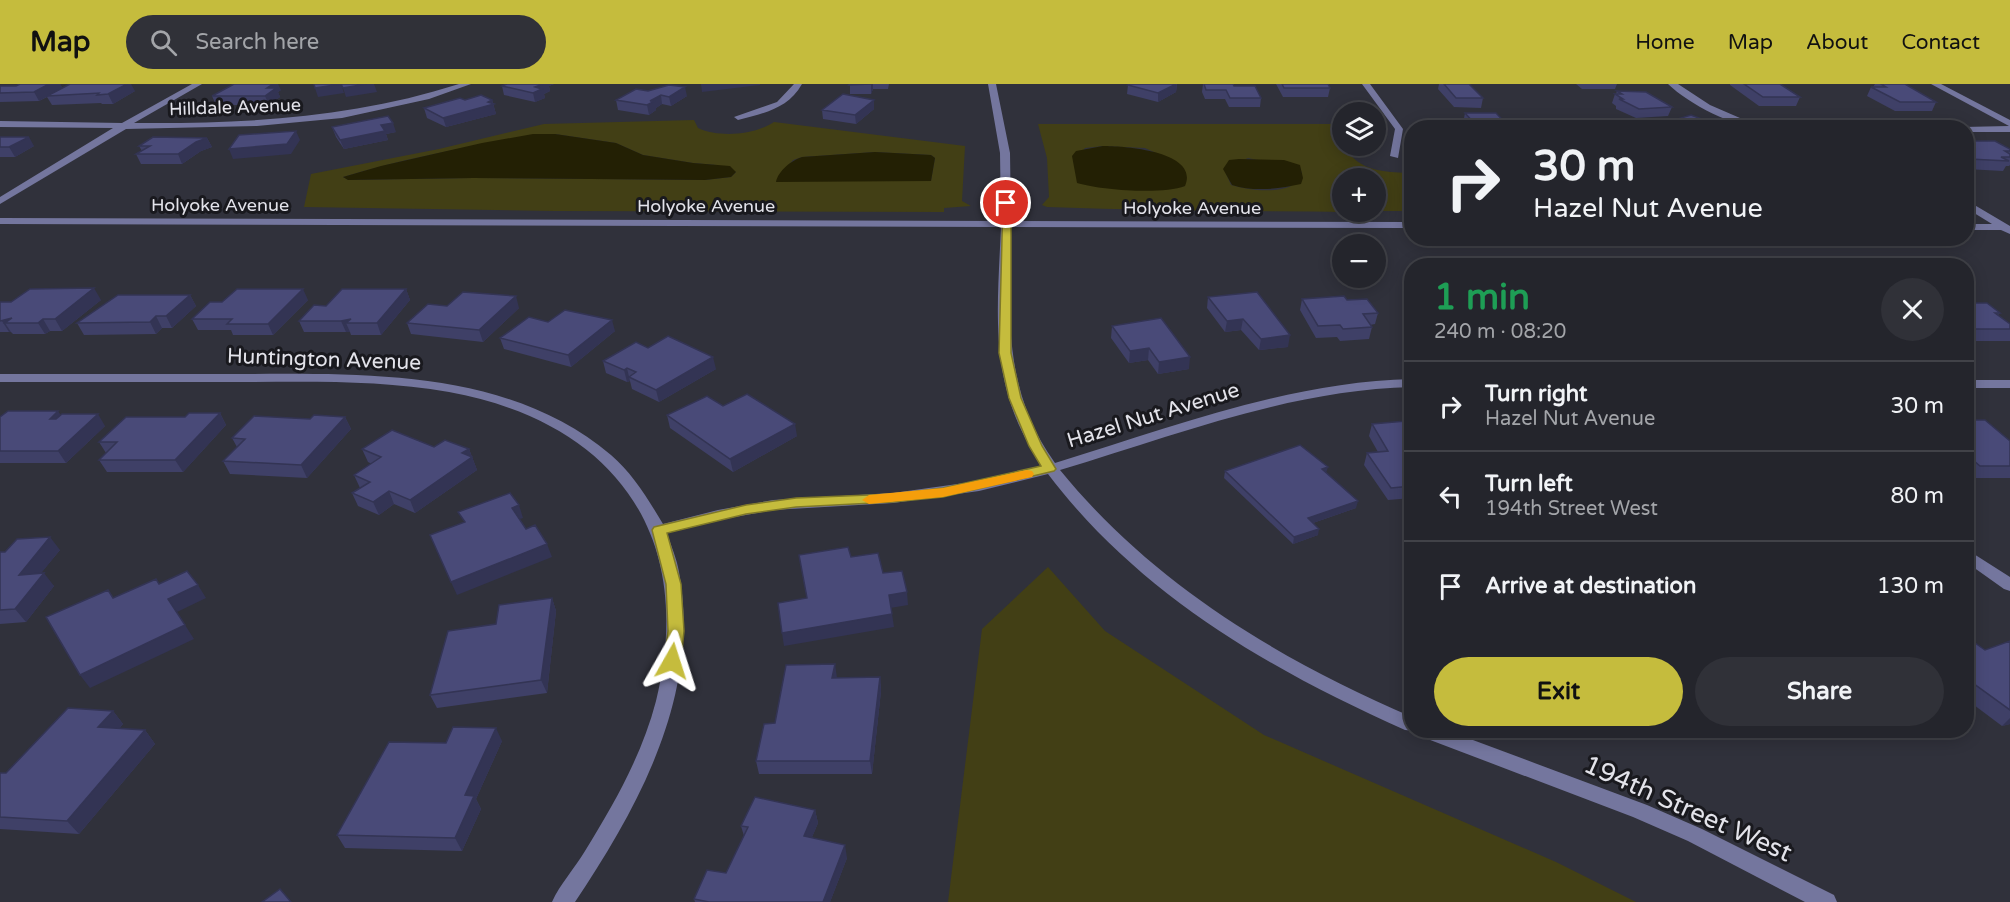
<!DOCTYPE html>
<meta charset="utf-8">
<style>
:root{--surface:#24252c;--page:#303138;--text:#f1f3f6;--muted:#a3a5a9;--line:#414248;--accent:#c5bc3d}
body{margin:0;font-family:"Varela Round",sans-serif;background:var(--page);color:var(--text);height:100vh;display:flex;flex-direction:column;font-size:22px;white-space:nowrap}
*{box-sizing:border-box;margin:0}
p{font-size:20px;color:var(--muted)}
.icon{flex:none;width:33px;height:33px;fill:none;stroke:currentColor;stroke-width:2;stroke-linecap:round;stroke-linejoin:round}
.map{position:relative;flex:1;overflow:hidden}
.details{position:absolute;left:1404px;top:174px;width:570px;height:480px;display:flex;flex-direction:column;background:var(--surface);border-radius:24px;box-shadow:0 3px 15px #0003,0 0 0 2px var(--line)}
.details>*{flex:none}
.banner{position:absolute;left:1404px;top:36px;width:570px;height:126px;border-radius:24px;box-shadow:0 3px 15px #0003,0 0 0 2px var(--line);background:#24252c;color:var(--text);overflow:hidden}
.controls{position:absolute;left:1332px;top:18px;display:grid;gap:12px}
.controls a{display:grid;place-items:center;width:54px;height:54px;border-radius:50%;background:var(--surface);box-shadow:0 3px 15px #0003,0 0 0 2px var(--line);font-size:30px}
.pin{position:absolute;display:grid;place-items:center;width:51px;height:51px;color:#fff;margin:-26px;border:3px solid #fff;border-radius:50%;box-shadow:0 2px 6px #0007}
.me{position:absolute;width:66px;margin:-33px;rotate:6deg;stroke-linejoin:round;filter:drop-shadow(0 0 4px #0008)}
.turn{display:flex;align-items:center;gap:21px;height:126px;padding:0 30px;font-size:27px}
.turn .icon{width:78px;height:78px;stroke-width:2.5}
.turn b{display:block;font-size:42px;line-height:51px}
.round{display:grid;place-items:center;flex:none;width:63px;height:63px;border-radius:32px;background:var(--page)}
.summary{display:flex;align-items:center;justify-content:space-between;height:102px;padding:0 30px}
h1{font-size:36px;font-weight:700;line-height:45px;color:#1e9e55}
.cta{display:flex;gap:12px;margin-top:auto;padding:12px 30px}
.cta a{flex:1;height:69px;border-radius:36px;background:var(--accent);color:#111;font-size:24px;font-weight:700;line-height:69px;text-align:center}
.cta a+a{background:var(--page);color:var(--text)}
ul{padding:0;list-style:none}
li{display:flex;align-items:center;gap:18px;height:90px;padding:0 30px;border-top:2px solid var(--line)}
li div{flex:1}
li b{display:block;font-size:22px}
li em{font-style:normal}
header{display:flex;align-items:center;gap:36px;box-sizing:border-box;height:84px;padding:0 30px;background:var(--accent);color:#111}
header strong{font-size:28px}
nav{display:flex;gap:33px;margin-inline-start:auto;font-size:21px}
.search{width:420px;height:54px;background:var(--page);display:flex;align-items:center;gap:15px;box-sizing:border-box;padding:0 21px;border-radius:33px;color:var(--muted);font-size:22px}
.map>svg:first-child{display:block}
.green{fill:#423f15;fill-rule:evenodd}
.water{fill:#232004}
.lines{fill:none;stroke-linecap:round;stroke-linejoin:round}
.minor{fill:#74769e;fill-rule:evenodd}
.wall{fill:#3f4067}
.shaded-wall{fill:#333454}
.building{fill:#494a78;stroke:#333454;stroke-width:1.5}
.route{fill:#c5bc3d;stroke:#807a28;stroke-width:1.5}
.slow{fill:#f59e0b}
.labels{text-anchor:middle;stroke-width:6;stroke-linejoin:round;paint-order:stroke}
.far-street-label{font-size:18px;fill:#e3e3ea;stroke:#19191e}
.street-label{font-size:21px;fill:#e3e3ea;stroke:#19191e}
.near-street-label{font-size:26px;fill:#e3e3ea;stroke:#19191e}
</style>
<header>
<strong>Map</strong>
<div class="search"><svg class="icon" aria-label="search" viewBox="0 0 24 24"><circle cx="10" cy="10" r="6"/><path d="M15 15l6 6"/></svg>Search here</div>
<nav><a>Home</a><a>Map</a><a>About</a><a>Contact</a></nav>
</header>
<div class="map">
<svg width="2010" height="818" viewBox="0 0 2010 818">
<rect width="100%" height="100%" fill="#30313b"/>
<path class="green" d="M694 36 698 44C720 54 754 51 774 38L965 62 962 117 971 122 944 124V128L555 127 304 123 311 90 439 65 544 40ZM555 50 616 59 643 71 693 79 717 81 736 88 731 93 705 96 473 94 348 96 343 93C413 72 483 59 555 50ZM875 68 931 71 935 74 931 97 786 84 793 76 802 73Z
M1038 40H1342V62H1353L1349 69C1362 87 1387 88 1406 89L1411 97V127H1376V94H1342V128H1361H1352C1251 127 1148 127 1047 123L1042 121 1049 113 1047 74ZM1103 62 1145 64 1163 72 1185 102 1161 106 1122 105 1073 78 1085 64ZM1248 74 1300 85 1302 89C1298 94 1294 101 1289 103 1273 109 1247 106 1231 101L1224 85Z
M1048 483 1105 547 1264 651 1556 778 1636 818H948L982 545Z"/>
<path class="water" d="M533 50H555L616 59 643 71 693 79 730 82 736 88 731 93 705 96 473 94 348 96 343 93 381 82 482 59Z
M1103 62C1123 62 1200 67 1185 102 1162 111 1101 106 1077 99L1072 72 1076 67Z
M875 68 931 71 935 74 931 97 776 98C778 87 792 76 802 73Z
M1239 75 1284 76 1300 81 1303 94 1301 100C1278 105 1254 108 1232 101L1223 85 1229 76Z"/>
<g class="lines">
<path class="minor" d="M192 0H202L134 39C245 40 353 34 459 0H471L429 15 342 34 257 42 126 45 0 120V113L113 44 0 43V37L122 39Z
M794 0H802C788 25 764 29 738 36L734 33 777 18Z
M988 0H996L1010 69 1011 137 1412 138V144L1011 143C1009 229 1002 305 1055 379 1172 343 1288 298 1412 295V303C1290 306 1176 351 1060 386 1153 500 1278 575 1412 633V646H1446L1647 721 1702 745 1834 811 1837 818H1805L1688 757 1633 733 1417 651 1415 647 1405 646C1270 586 1139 510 1048 390L979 407 893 419 773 426 718 436 667 449C671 462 677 475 679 488 701 609 640 721 575 818H552C560 800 575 784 585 767 614 720 642 671 656 617 697 451 614 338 449 308 376 295 302 298 228 298 152 298 76 298 0 298V290C77 290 155 290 232 290 360 290 507 283 611 371 633 390 648 415 663 440L718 426 773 416 893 409 979 397 1042 382C988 303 997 234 1001 143L0 140V134L1001 137 1000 69Z
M1362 0H1370L1403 45 1398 74 1390 72 1395 45Z
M1668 0H1678L1710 21 1763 44C1734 44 1689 20 1668 0Z
M1931 0H1941L2010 36V48H1966V44L1963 43 2009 42Z
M1966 116 2010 142V150L2001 146H1966V140H1992L1966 124Z
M1966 296H2010V304H1966Z
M1966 465 2010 493V507L2004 505 1966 478Z"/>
</g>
<path class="wall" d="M60 0 62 4 135 7 113 20H102L101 19 52 21 47 13 39 17 0 18V2Z
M507 0H554L549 2 550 7 544 10 545 14 535 18 504 11 502 2Z
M850 0H889L888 5H873L871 10H850Z
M1177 0 1176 8 1158 18 1127 10 1128 1Z
M1203 0 1234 2 1261 14 1260 23H1229L1225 15H1205L1202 8Z
M1276 0H1328L1330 4 1328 13H1283Z
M1439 0H1469L1483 14 1481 24 1454 23 1438 5Z
M1576 0H1617L1615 5H1582Z
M1730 0H1780L1800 13 1796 22H1759L1730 1Z
M1875 0H1905L1936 18 1932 27H1895L1867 12 1871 3H1873Z
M636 5 687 12 671 22 662 20 656 24V26L649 31 618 26 616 16Z
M281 6 278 8 280 13 269 21H216L212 12Z
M1617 7 1672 23 1668 32 1636 34 1616 25V22L1612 19 1615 10H1616Z
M465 16H492L496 30 446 43 427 34 424 24Z
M874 16V25L856 40 823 35 822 26Z
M1465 29 1510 44 1472 43 1464 34Z
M1681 34 1725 44H1671L1672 40 1680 38Z
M332 43 396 48 386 50 388 56 344 65 336 53Z
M0 53 34 62 15 73H0Z
M207 54 212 63 201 67 182 80H141L136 70 142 67 139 62Z
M1966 57 2010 65V81L2009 82H2006L2003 87 1966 85Z
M406 205 410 216 381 251H351L350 248H304L299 237 326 222Z
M190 211 196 222 172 244H162L156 250 84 251 77 239Z
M1208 213 1288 263 1259 266 1241 246 1225 248 1207 224Z
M1966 214 1973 219 2000 229 1998 231 2010 240V257H1966Z
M1302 215 1347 216 1378 229 1375 240 1370 241 1372 243 1369 255 1340 257 1337 253 1316 254 1300 226Z
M101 216 62 247H50L45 250H13L11 248H0V218Z
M308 216 273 251H233L231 246H198L192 235 222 218Z
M447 222 519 224 483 258 411 250 407 239Z
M548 238 615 247 571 283 504 265 500 254Z
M1112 242 1189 285 1158 290 1148 276 1129 279 1111 254Z
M648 264 716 285 659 318 632 305 630 297 627 298 606 289 603 277Z
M723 322 797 352 733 388 670 344 667 331Z
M220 329 226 341 183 388H107L99 376 106 369 99 358Z
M61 331 105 342 66 379H0V333Z
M345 333 351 345 307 394 230 390 223 377 237 363 232 354 310 335Z
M1966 336 2010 357V394H1971L1966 390Z
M1372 340 1412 344V414L1388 416 1364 381 1367 369 1378 368 1369 352Z
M434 363 469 365 477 386 415 429 394 420 379 431 358 422 352 409 360 404 354 391 372 380 368 378 362 365Z
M1225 387 1326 389 1356 424 1313 439 1318 451 1293 460 1224 394Z
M60 466 40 490 54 502 26 538 0 540V468Z
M552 514 556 527 547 609 437 624 430 611 496 540Z
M1966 554 1985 566 2010 557V640L2002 642 1966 615Z
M880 593 881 607 872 690H759L756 677 775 639 837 594Z
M113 627 123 640 119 645 145 646 155 660 79 750 0 745V689H6Z
M502 657 476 715 481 725 462 767 345 764 337 751 446 659Z
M815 726 818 739 812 753 847 774 830 818H695L694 815 726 789 744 752 741 742Z"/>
<path class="shaded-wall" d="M46 0H60L63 4 39 17 34 8Z
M127 0H131L135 7 113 20 108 10Z
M273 0H278L281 6 278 8 280 13 269 21 265 12 267 4Z
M341 0 344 9 318 13 315 4Z
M366 0H374L377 8 346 13 343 4Z
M541 0H554L549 2 550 7 544 10 545 14 535 18 533 9 535 3Z
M701 0H760V1L702 8Z
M871 0H873V5L871 10Z
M1177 0 1176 8 1158 18V9Z
M685 3 687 12 671 22 669 13Z
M661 11 662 20 656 24V26L649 31 647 21 650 17Z
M492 16 496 30 446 43 443 34Z
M874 16V25L856 40 855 31Z
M393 39 396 48 386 50 388 56 344 65 340 56 381 41Z
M296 47 300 56 291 70 233 75 229 65Z
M29 53 34 62 15 73 9 63Z
M207 54 212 63 201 67 182 80 178 70 196 58Z
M94 204 101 216 62 247 55 235Z
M303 205 308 216 273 251 268 240Z
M406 205 410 216 381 251 377 239Z
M190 211 196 222 172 244 166 232Z
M516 212 519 224 483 258 479 246Z
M156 232 162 244 156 250 150 238Z
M12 234 5 239 11 248H9L2 237Z
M43 235 50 247 45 250 38 239Z
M351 235 346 239 350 248H346L341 237Z
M1243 235 1241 246 1225 248 1227 237Z
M612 236 615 247 571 283 568 271Z
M1290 251 1288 263 1259 266 1261 255Z
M1149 264 1148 276 1129 279 1130 267Z
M713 273 716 285 659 318 656 306Z
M1190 273 1189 285 1158 290 1159 278Z
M627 284 630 297 627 298 624 286Z
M58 327 66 339 50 335Z
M220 329 226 341 183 388 175 376Z
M98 330 105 342 66 379 58 367Z
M345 333 351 345 307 394 301 381Z
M795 340 797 352 733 388 730 375Z
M469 365 477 386 415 429 410 416 462 369Z
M1328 383 1326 389 1322 385Z
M389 407 394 420 379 431 373 418Z
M1358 417 1356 424 1307 441 1308 434Z
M519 421 523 434 517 436 512 424Z
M1319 445 1318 451 1293 460 1294 453Z
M50 453 60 466 29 504 19 491Z
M547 460 552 473 457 511 451 498Z
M44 489 54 502 26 538 15 525Z
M198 501 206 514 177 528 168 515Z
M907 508 908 521 890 524 889 511Z
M552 514 556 527 547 609 541 596Z
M892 530 894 543 784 562 782 549Z
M185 541 194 555 90 604 80 591Z
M835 580 837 594H832Z
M880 593 881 607 872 690 870 677Z
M113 627 123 640 109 657 98 643Z
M2010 634V640L2002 642Z
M496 644 502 657 476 715 481 725 462 767 455 754 465 711Z
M145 646 155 660 79 750 67 737Z
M815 726 818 739 807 765 804 752Z
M845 761 847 774 830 818H823Z"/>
<path class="building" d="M20 0H49L34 8 0 9V2H16Z
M70 0H127L108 10 97 11 99 9 47 12Z
M234 0H273L267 4H276L265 12H212Z
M314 0H366L343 4 341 0 315 4Z
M507 0H543L535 3 542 5 533 9 502 2Z
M850 0H871L849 1Z
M1130 0H1176L1158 9 1128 1Z
M1204 0H1233L1234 2H1255L1261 14H1230L1226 6H1206Z
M1282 0H1328L1330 4H1284Z
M1444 0H1469L1483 14H1456Z
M1744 0H1780L1800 13H1763Z
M1881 0H1905L1936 18H1900L1871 3H1886Z
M669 1 685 3 669 13 661 11 650 17H655L647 21 616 16 636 5 648 7Z
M1617 7 1646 8 1672 23 1639 25 1619 15H1623L1615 10H1622Z
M843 10 874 16 855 31 822 26Z
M481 11 492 16 488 18 494 20 443 34 424 24 460 14 465 16Z
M1465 29H1496L1510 44H1484L1479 39H1474Z
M1691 31 1725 44H1682L1672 40 1687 36 1681 34Z
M388 32 393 39 381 41 385 47 340 56 332 43Z
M296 47 287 60 229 65 239 51Z
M0 53H29L9 63H0Z
M153 53 207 54 196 58 178 70H136L150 62H139Z
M1966 57H1995L2010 65V67H2005L2010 70V73H2001L2009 77 1969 75 1966 74Z
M94 204 55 235H43L38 239H5L12 234 0 237V218H11L30 205Z
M237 205H303L268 240H227L232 235H192L210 218H222Z
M342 205H406L377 239H346L351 235 341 237H299L314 221 326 222Z
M463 208 516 212 479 246 407 239 428 220 447 222Z
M1257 208 1290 251 1261 255 1243 235 1227 237 1208 213Z
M118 211H190L166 232H156L150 238 77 239Z
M1344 212 1347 216 1367 215 1378 229 1363 230 1372 243 1343 245 1340 241 1318 242 1302 215Z
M1966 214 1973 219H1987L2000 229H1995L2010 240V245H1969L1966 243Z
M565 226 612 236 568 271 500 254 529 233 548 238Z
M1161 234 1190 273 1159 278 1149 264 1130 267 1112 242Z
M668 252 713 273 656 306 629 293 636 288 627 284 624 286 603 277 636 258 648 264Z
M747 310 795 340 730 375 667 331 707 312 723 322Z
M8 327H58L50 335H56L62 330H98L58 367H0V333Z
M189 329H220L175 376H99L117 358H99L126 333H185Z
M314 331 345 333 301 381 223 377 245 355 232 354 254 332 310 335Z
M1966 336H1985L2010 357V382H1980L1966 370Z
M1406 337 1412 344V402L1391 404 1367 369 1388 367 1372 340Z
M392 346 434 363 445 356 469 365 462 369 472 373 410 416 389 407 373 418 352 409 370 398 354 391 381 373 362 365Z
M1300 361 1328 383 1322 385 1358 417 1308 434 1319 445 1294 453 1225 387Z
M510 409 519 421 512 424 526 445 535 441 547 460 451 498 430 451 465 438 458 428Z
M50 453 19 491 44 489 15 525 0 526V468H5L17 455Z
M848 463 851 473 878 469 883 489 902 487 907 508 889 511 892 530 782 549 778 519 807 514 799 471Z
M187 487 198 501 168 515 185 541 80 591 46 533 108 506 113 514 156 495 159 500Z
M552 514 541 596 430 611 448 547 496 540 499 521Z
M1966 554H1968L1985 566 2010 557V626L1966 594Z
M835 580 832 594 880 593 870 677H756L764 640 775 639 786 581Z
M68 624 113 627 98 643 145 646 67 737 0 733V689H6Z
M453 643 496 644 465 711 474 712 455 754 337 751 389 658 446 659Z
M755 713 815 726 804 752 845 761 823 818H709L694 815 707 786 726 789 748 743 741 742Z
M280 805 291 818H262Z"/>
<path class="route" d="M1003 117 1011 119V269L1021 314 1042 362 1056 385 1054 387 943 413 893 418 796 423 746 430 667 449 681 500 684 547 681 577 678 581H667L664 577 668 547 666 500 652 446 654 443 746 421 796 414 893 410 943 404 1041 382 1029 362 1009 314 999 269Z"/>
<path class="slow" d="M1027 386 1032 387 1034 390 1032 393 943 413 869 420 862 416 869 411 943 404Z"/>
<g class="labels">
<g class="far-street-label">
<text transform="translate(235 23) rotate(-2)" y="6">Hilldale Avenue</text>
<text x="220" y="127">Holyoke Avenue</text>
<text x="706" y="128">Holyoke Avenue</text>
<text x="1192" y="130">Holyoke Avenue</text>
</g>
<g class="street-label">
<text transform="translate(324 275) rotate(2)" y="7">Huntington Avenue</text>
<text transform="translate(1153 331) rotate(-17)" y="7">Hazel Nut Avenue</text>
</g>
<g class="near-street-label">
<text transform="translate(1688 724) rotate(24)" y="9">194th Street West</text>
</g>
</g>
</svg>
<div class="controls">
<a><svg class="icon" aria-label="layers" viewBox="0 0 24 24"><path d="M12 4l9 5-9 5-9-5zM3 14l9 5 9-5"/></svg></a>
<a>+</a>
<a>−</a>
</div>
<div class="pin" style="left:1006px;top:119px;background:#d93025"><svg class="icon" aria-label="arrive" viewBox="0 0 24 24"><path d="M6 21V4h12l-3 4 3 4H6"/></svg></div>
<svg class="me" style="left:672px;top:577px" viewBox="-20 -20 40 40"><path d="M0-17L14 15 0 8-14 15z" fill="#c5bc3d" stroke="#fff" stroke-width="4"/></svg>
<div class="banner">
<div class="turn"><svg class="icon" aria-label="right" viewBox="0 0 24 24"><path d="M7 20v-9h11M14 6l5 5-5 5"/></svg><div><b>30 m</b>Hazel Nut Avenue</div></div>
</div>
<section class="details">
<div class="summary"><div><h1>1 min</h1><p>240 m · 08:20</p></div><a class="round"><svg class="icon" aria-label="close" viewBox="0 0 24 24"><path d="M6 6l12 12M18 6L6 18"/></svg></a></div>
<ul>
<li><svg class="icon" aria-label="right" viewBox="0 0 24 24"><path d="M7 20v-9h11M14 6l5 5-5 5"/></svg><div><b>Turn right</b><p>Hazel Nut Avenue</p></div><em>30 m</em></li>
<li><svg class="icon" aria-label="left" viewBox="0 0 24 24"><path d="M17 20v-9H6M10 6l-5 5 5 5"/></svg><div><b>Turn left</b><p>194th Street West</p></div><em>80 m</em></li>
<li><svg class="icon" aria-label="arrive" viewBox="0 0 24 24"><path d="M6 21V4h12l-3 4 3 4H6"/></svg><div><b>Arrive at destination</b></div><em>130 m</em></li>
</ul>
<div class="cta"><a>Exit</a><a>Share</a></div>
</section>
</div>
